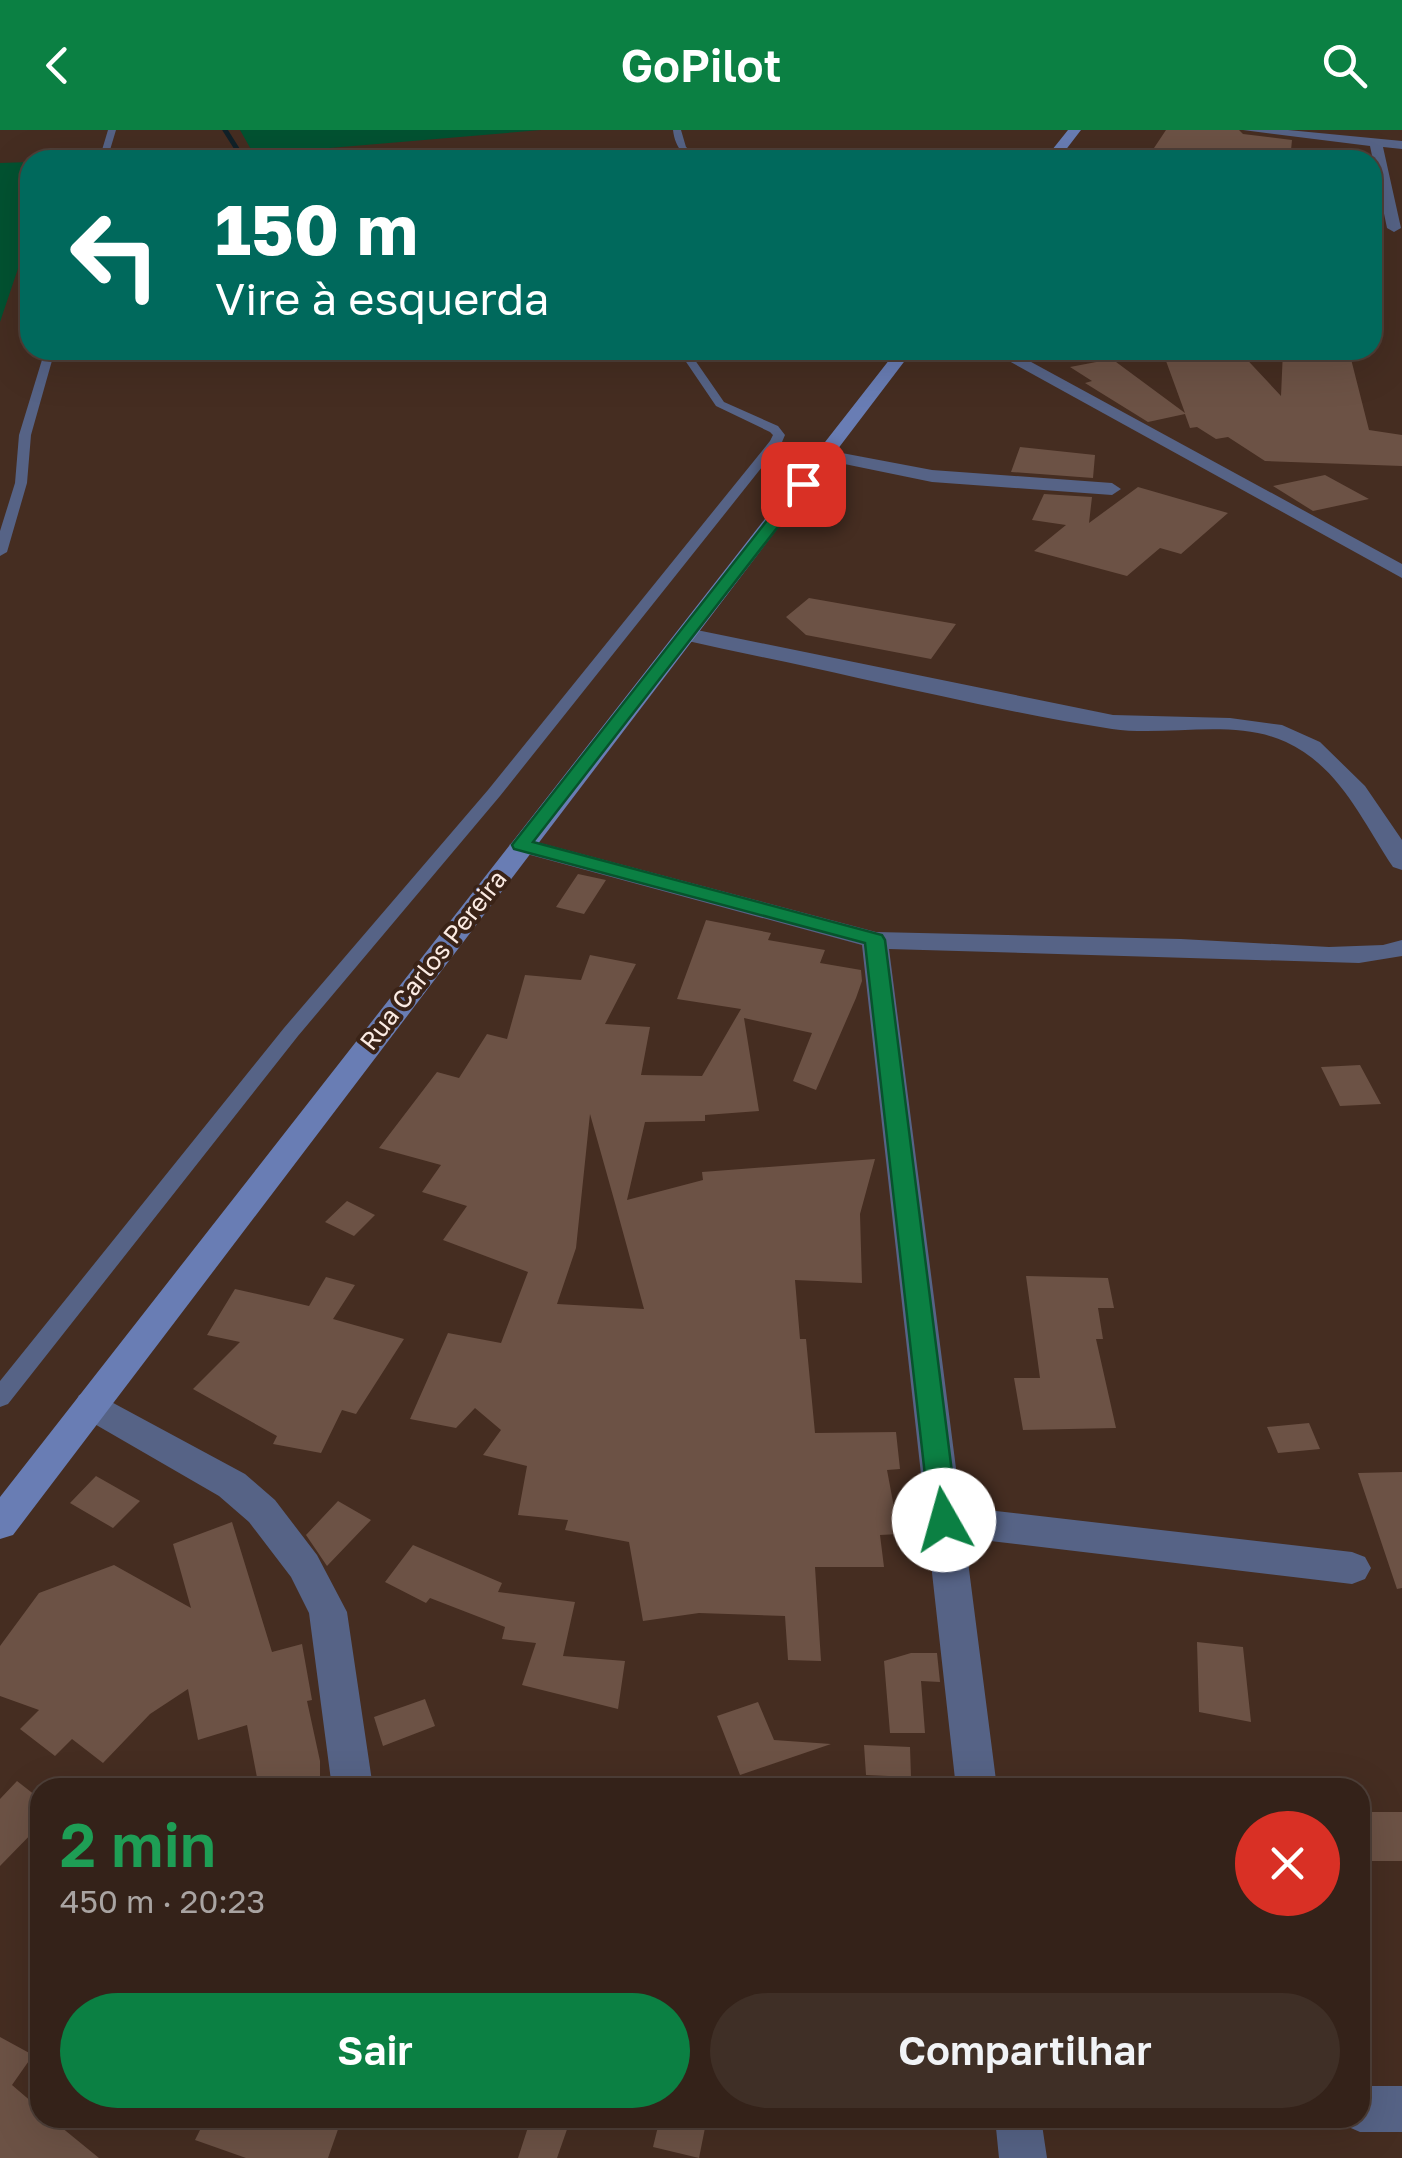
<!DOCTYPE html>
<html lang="pt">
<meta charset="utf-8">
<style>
:root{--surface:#342219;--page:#3f2f26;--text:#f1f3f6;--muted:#a9a4a2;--line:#4e3f38;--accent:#0b8043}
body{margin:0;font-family:"Golos Text",sans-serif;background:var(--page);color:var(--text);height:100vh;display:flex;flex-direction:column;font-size:38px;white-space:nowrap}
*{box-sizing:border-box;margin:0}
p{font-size:32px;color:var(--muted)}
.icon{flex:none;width:55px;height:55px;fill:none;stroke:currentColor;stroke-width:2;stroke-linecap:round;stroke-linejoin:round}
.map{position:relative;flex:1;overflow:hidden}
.sheet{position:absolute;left:30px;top:1648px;width:1340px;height:350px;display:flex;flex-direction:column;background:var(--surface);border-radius:30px;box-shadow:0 10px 40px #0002,0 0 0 2px var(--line)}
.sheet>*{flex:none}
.hud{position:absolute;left:20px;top:20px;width:1362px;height:210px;border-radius:30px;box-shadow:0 10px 40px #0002,0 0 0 2px var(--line);background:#00695c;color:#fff;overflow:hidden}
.pin{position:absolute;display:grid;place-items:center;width:85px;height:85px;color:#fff;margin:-42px;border-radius:20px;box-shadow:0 5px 15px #0006}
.me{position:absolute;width:110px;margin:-55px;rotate:353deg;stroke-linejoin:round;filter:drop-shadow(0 0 8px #0008)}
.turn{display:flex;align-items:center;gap:35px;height:210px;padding:0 30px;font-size:45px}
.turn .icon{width:130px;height:130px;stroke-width:2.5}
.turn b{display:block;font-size:70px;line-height:85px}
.round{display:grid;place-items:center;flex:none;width:105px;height:105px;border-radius:52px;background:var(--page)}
.head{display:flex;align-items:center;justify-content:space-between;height:170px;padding:0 30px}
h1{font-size:60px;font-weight:600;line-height:75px;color:#1e9e55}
.cta{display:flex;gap:20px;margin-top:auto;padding:20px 30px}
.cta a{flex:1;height:115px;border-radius:60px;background:var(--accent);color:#fff;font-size:40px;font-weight:600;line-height:115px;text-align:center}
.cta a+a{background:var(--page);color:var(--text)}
header{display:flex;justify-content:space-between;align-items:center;height:130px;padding:0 30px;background:var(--accent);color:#fff;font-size:45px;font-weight:600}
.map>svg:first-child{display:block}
.green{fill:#025231}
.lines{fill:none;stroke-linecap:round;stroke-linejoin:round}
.stream{stroke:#102128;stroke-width:5}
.building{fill:#6c5245;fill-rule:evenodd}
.lane{fill:#566386;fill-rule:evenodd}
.street{fill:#566386;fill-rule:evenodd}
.secondary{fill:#697db4;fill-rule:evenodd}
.route{fill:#0b8043;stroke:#07532c;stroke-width:2.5}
.labels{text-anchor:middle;stroke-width:8;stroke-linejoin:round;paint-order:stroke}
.street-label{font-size:25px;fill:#fbebe3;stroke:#3a2317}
</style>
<header><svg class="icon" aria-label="back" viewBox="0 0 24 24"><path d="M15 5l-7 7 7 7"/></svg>GoPilot<svg class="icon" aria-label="search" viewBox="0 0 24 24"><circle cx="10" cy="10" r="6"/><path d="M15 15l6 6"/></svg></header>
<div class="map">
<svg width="1402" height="2028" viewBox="0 0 1402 2028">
<rect width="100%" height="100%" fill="#452d21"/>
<path class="green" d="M240 0H541L294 21 297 30H257Z
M30 32V103L0 192V33Z"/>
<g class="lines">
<path class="stream" d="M225 0 244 30"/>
</g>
<path class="building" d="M1166 0H1239L1243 4 1292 10 1290 30H1146Z
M1162 220H1238L1281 266 1283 220 1350 225 1369 300 1402 305V336L1265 331 1228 307 1216 309 1197 297 1190 298 1185 284 1148 292 1085 253 1092 251 1070 237 1112 229 1185 283Z
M1020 317 1095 325 1093 348 1011 342Z
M1325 345 1369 369 1313 381 1273 356Z
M1138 357 1228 383 1181 424 1160 418 1127 446 1034 421 1066 395 1032 390 1044 364 1092 367 1089 393Z
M809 468 956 494 931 529 806 505 786 487Z
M578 744 606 750 584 784 556 777Z
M706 790 771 803 768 810 825 820 820 833 861 840 862 851 856 868 816 960 793 951 812 903 744 888 759 981 705 985V991L645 992 627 1070 703 1050 702 1042 875 1029 860 1084 862 1153 795 1150 800 1209H806L815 1303 896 1302 900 1339 887 1340 899 1404 880 1405 884 1437H815L821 1531 788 1530 785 1486 699 1483 643 1491 629 1412 565 1400 568 1390 518 1385 527 1336 483 1325 501 1300 475 1278 456 1298 410 1289 448 1203 501 1213 528 1142 443 1110 467 1076 422 1062 441 1035 379 1018 437 942 459 948 487 904 507 909 525 845 581 850 590 825 636 834 605 894 650 897 641 945 702 946 741 879 677 869ZM590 984 615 1073 644 1179 557 1174 576 1118Z
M1360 935 1381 974 1340 976 1321 937Z
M347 1071 375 1085 354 1106 325 1092Z
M1026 1146 1108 1148 1114 1178H1098L1103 1209H1096L1116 1298 1023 1300 1014 1248H1040Z
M326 1147 355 1155 333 1189 404 1209 356 1284 342 1280 321 1323 273 1314 277 1306 193 1259 240 1212 207 1205 235 1159 309 1176Z
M1309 1293 1320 1319 1278 1323 1267 1297Z
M1402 1342V1458L1397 1459 1358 1343Z
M96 1346 140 1371 113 1398 70 1373Z
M338 1371 371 1390 327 1436 306 1405Z
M232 1392 272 1522 302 1514 312 1570 307 1571 320 1631V1658H259L247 1595 198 1610 188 1559 150 1584 103 1633 72 1609 55 1626 20 1599 39 1580 0 1566V1516L39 1463 114 1435 191 1478 173 1414Z
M413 1415 502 1453 498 1462 575 1472 563 1526 625 1531 618 1579 522 1555 536 1513 502 1509 505 1497 430 1468 426 1473 385 1452Z
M1197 1512 1243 1517 1251 1592 1199 1582Z
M911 1523H937L940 1552 921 1551 925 1603H890L884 1531Z
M425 1569 435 1596 383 1616 374 1587Z
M758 1572 774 1610 831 1614 740 1645 717 1586Z
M864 1615 910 1617 911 1647 866 1645Z
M17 1651 40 1669V1695L0 1736V1669Z
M1360 1682H1402V1731H1371Z
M0 1907 33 1925 12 1955 40 1979V1988H50L99 2028H0Z
M206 1988H342L328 2028H246L195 2010Z
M531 1988H571L557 2028H518Z
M660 1988H707L699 2028 653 2017Z"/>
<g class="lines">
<path class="lane" d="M108 0H116L107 30H99Z
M673 0H681L686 17 703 30C685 30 675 18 673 0Z
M45 220H55L31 305 27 353 7 422 0 426V401L15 353 19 305Z
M678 220H688L724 272 778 296 785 305 782 312 500 666 298 906 8 1274 0 1277V1251L284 898 488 660 770 311 773 305 770 302 716 276Z"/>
<path class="street" d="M1243 0H1288L1402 11V19L1383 17 1401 98 1394 102 1387 98 1370 16Z
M989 220H1009L1402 434V448Z
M826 320 932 340 1112 353 1121 359 1112 365 932 352 820 329V321Z
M687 498 1113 585 1230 588 1282 595 1320 612 1365 656 1402 710V740L1393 737C1362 691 1340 637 1286 612 1234 588 1167 607 1112 599 1027 586 942 566 858 548 799 534 739 523 679 509L676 504Z
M521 708 876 802 1181 809 1329 817 1383 815 1402 810V826L1359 833 889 819 961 1377 1352 1422 1365 1427 1371 1438 1365 1449 1352 1454 965 1408 997 1658H956L862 815 512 720 509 715Z
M91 1261 245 1344 275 1370 317 1425 347 1482 373 1658H332L309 1483 291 1447 249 1392 219 1366 79 1285 74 1275 79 1265Z
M1360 1956H1402V2002H1360L1344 1995 1340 1988H1360Z
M995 1988H1041L1047 2028H999Z"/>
<path class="secondary" d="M1068 0H1081L1058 30H1044Z
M897 220H913L13 1405 0 1409V1367Z"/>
</g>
<path class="route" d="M803 350 808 351V358L533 712 882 805 885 810 958 1390 954 1399 944 1402 934 1399 930 1390 865 813 514 719 512 715 798 351Z"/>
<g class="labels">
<g class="street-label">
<text transform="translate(433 830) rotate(-52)" y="9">Rua Carlos Pereira</text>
</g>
</g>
</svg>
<div class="pin" style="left:803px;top:354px;background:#d93025"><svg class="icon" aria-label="arrive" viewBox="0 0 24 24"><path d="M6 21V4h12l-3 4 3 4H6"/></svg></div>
<svg class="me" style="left:944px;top:1390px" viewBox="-20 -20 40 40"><circle r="19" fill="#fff"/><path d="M0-13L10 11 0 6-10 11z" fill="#0b8043"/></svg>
<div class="hud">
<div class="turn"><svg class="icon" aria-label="left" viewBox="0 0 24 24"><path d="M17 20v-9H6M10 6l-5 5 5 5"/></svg><div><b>150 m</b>Vire à esquerda</div></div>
</div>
<section class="sheet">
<div class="head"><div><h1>2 min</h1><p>450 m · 20:23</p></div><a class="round" style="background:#d93025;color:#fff"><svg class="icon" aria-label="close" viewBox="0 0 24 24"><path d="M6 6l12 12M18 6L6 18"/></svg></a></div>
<div class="cta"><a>Sair</a><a>Compartilhar</a></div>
</section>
</div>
